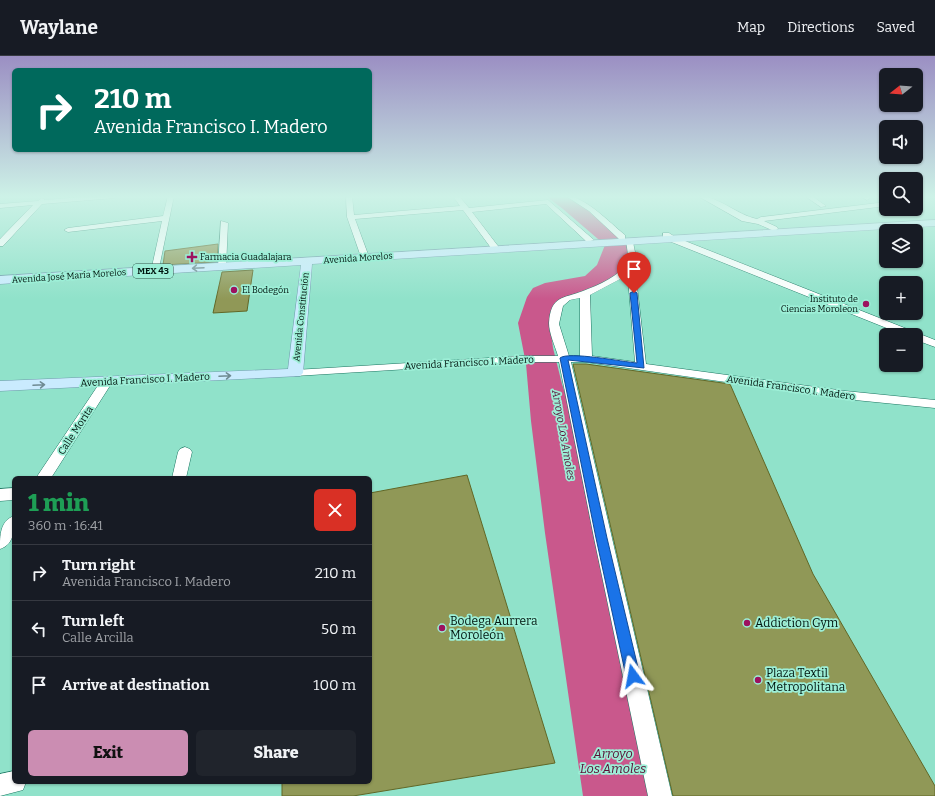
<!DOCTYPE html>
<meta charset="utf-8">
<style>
:root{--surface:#171b24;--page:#20242c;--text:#f1f3f6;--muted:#9ea1a6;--line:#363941;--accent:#cb8db2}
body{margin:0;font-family:Bitter,serif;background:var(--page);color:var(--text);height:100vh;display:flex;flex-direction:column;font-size:15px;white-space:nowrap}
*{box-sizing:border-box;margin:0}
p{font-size:13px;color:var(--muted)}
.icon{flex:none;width:22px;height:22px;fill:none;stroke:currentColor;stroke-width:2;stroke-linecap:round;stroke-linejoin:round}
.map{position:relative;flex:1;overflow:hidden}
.panel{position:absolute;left:12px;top:420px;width:360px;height:308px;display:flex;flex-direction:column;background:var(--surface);border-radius:6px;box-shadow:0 1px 3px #0004}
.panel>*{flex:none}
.hud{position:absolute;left:12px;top:12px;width:360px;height:84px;border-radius:6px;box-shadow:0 1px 3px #0004;background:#00695c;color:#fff;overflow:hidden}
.needle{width:26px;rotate:253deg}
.tools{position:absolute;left:879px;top:12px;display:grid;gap:8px}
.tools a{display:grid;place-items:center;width:44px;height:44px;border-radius:6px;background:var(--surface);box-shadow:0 1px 3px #0004;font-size:20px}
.pin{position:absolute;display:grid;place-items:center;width:34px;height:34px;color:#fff;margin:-41px -17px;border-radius:50% 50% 50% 0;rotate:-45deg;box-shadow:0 0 4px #0007}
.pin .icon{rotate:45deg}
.me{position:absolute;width:44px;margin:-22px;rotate:347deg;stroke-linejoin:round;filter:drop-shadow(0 0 3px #0008)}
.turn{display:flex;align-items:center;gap:14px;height:84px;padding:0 16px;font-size:18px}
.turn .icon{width:52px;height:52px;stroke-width:2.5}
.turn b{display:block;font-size:28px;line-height:34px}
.round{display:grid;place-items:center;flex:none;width:42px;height:42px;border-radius:6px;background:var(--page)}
.overview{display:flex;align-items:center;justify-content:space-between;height:68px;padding:0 16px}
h1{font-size:24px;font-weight:800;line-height:30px;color:#1e9e55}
.cta{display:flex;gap:8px;margin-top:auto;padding:8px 16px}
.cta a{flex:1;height:46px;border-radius:6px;background:var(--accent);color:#111;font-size:16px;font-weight:800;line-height:46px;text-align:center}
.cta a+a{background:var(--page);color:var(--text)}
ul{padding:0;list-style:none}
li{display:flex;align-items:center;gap:12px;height:56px;padding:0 16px;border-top:1px solid var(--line)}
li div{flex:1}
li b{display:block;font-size:15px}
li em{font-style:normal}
header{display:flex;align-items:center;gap:24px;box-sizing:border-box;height:56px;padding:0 20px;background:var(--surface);border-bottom:1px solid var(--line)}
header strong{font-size:19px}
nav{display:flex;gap:22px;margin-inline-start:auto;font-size:14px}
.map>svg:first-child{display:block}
.water{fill:#c9588c}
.building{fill:#909857;stroke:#616726}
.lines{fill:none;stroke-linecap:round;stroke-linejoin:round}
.minor-casing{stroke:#1b7561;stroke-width:1}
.major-casing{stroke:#6d98aa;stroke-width:1}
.minor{fill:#fff;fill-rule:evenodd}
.major{fill:#caebfe;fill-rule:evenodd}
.oneway{stroke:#6f8b92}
.route{fill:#1a73e8;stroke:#114b97}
.poi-dot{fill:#9d115f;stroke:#9defd7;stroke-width:1.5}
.labels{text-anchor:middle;stroke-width:3.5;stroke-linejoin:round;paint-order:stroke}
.far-poi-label{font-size:9px;fill:#00150f;stroke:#9defd7;text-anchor:start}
.far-street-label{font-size:9px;fill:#00150f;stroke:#9defd7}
.shield{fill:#9defd7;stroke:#2f564b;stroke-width:1}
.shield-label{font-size:9px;font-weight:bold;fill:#00150f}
.street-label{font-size:10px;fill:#00150f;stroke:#9defd7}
.water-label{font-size:11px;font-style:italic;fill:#591036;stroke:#9defd7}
.near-poi-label{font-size:12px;fill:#00150f;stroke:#9defd7;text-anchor:start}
.near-water-label{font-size:13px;font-style:italic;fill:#591036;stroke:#9defd7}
</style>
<header>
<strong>Waylane</strong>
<nav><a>Map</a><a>Directions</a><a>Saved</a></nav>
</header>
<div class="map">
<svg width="935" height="740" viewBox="0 0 935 740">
<rect width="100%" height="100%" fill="#90e2ca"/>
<path class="water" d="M546 140C552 140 561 138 567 140 580 144 622 181 629 193 631 196 632 202 631 205 627 222 581 236 566 241L550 268 553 292 562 328 577 373 658 740H583L545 477 531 365 526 308 518 267 527 241 533 232 545 227 585 220 597 209 605 189 563 153Z"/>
<path class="building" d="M218 188 217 206 163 209 165 195Z
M253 214 247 255 213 257 222 216Z
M573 308H586L730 328 813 518 935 730V740H673Z
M467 419 555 707 353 740H282V726H370V437Z"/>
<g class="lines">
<defs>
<path id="minor" d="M93 140H117L114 142 42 148 3 190H0V183L33 149 0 152V148L38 145 42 142 45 144Z
M168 140H174L158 217 155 218 151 215 162 165 68 176 64 174 68 172 163 160Z
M346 140H352L354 159 460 150 453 140H459L469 152 548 144 594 184 587 186 546 148 472 156 501 194 497 196H494L463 154 355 163 369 201 365 204 361 201 347 161Z
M566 140C585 140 610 167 625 179V183H619L589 155Z
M698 140C719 140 737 159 757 163L761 161 886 146V150L764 165 777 171 778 173 774 175 758 168 742 165Z
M805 140H812L826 150 821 151Z
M860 140H868L870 142 867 144Z
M916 140H927L916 143Z
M221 165 228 167 226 211 222 214 218 211Z
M663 177H669L675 181 935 284V291L916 284V279H904L669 185 663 181Z
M626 184 633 186 637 206 631 215 636 222 646 308 845 335 935 344V352L845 343 586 306H571L672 740H648L594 482 559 306H522L295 320 289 317 295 314 522 300H558C555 290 549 277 549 267 551 239 563 243 583 235 599 229 619 220 629 206ZM626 220 628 222 635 306 592 300 590 239ZM580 242V300H569L559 268 563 250 570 244Z
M107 321 113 325 51 422H36L103 322Z
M185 391 190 393 192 396 186 422H172L178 396 180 393Z
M14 432V444L0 445V433Z
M14 460C14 473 15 488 0 493 0 479 0 465 14 460Z
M14 715V726H26L23 734 0 740V718Z"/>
<path id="major" d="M935 164V170L312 208 303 317 300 320 0 335V325L288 313 301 209 0 228V220Z"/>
</defs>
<use href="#minor" class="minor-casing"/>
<use href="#major" class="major-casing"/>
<use href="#minor" class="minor"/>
<use href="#major" class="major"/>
</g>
<defs><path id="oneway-shaft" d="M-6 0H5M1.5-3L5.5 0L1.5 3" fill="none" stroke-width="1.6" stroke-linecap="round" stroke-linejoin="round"/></defs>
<g class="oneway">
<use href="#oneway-shaft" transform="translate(198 212) rotate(177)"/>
<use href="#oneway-shaft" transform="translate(225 320) rotate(-3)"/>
<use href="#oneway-shaft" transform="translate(39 329) rotate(-3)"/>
</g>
<linearGradient id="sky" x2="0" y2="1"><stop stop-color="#9b8fc3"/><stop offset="0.58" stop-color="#cdf2e7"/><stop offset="1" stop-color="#cdf2e7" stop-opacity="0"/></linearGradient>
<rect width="935" height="243" fill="url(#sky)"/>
<path class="route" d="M634 235 637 237 644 312 568 304 607 482 640 620 638 625 633 627 628 625 626 620 596 482 560 302C568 295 624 306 637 307L630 237Z"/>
<g class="poi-dot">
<path d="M190 195h4v4h4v4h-4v4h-4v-4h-4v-4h4z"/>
<circle cx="234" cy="234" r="4"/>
<circle cx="866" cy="248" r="4"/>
<circle cx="747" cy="567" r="4"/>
<circle cx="442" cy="572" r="4"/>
<circle cx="758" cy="624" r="4"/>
</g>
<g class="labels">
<g class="far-poi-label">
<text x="200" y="204">Farmacia Guadalajara</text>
<text x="242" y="237">El Bodegón</text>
<text x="858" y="246" text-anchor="end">Instituto de<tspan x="858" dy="10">Ciencias Moroleon</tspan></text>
</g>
<g class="far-street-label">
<text transform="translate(358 202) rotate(-4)" y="3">Avenida Morelos</text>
<text transform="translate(69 220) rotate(-4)" y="3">Avenida José María Morelos</text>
<text transform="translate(301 261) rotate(-84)" y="3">Avenida Constitución</text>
</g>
<rect class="shield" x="133" y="208" width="40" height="14" rx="3"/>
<g class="shield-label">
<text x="153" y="218">MEX 43</text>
</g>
<g class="street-label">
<text transform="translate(469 306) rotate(-3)" y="4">Avenida Francisco I. Madero</text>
<text transform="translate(145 323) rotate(-3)" y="4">Avenida Francisco I. Madero</text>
<text transform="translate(791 331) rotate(8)" y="4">Avenida Francisco I. Madero</text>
<text transform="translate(75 374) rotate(-57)" y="4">Calle Morita</text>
</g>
<g class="water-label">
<text transform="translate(564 379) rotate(80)" y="4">Arroyo Los Amoles</text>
</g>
<g class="near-poi-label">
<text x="450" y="569">Bodega Aurrera<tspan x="450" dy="14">Moroleón</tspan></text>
<text x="755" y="571">Addiction Gym</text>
<text x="766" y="621">Plaza Textil<tspan x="766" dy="14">Metropolitana</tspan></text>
</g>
<g class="near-water-label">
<text x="613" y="702">Arroyo<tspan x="613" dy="15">Los Amoles</tspan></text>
</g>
</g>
</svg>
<div class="tools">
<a><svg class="needle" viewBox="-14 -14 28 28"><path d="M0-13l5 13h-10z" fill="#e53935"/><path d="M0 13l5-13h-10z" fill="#9ea1a6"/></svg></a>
<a><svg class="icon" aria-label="sound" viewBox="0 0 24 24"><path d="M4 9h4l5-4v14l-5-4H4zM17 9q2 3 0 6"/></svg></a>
<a><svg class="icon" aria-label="search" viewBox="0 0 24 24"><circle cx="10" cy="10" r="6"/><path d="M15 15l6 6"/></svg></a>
<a><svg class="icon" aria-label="layers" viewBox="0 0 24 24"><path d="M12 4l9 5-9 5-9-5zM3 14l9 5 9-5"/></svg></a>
<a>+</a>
<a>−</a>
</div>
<div class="pin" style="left:634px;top:237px;background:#d93025"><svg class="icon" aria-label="arrive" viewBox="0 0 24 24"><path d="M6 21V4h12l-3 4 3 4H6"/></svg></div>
<svg class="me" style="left:633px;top:620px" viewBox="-20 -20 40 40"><path d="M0-17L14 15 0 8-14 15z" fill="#1a73e8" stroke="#fff" stroke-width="4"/></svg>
<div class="hud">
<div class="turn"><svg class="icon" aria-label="right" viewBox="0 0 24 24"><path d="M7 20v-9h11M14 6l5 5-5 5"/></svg><div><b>210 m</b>Avenida Francisco I. Madero</div></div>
</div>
<section class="panel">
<div class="overview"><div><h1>1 min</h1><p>360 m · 16:41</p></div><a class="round" style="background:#d93025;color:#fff"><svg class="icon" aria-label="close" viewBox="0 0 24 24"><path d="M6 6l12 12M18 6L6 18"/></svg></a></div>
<ul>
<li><svg class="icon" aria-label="right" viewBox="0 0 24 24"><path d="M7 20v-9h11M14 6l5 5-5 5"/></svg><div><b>Turn right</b><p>Avenida Francisco I. Madero</p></div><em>210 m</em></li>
<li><svg class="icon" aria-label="left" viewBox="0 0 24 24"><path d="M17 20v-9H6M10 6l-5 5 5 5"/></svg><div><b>Turn left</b><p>Calle Arcilla</p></div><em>50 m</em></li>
<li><svg class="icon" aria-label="arrive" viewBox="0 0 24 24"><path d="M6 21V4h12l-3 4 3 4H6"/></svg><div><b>Arrive at destination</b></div><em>100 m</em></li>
</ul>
<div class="cta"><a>Exit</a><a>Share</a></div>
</section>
</div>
